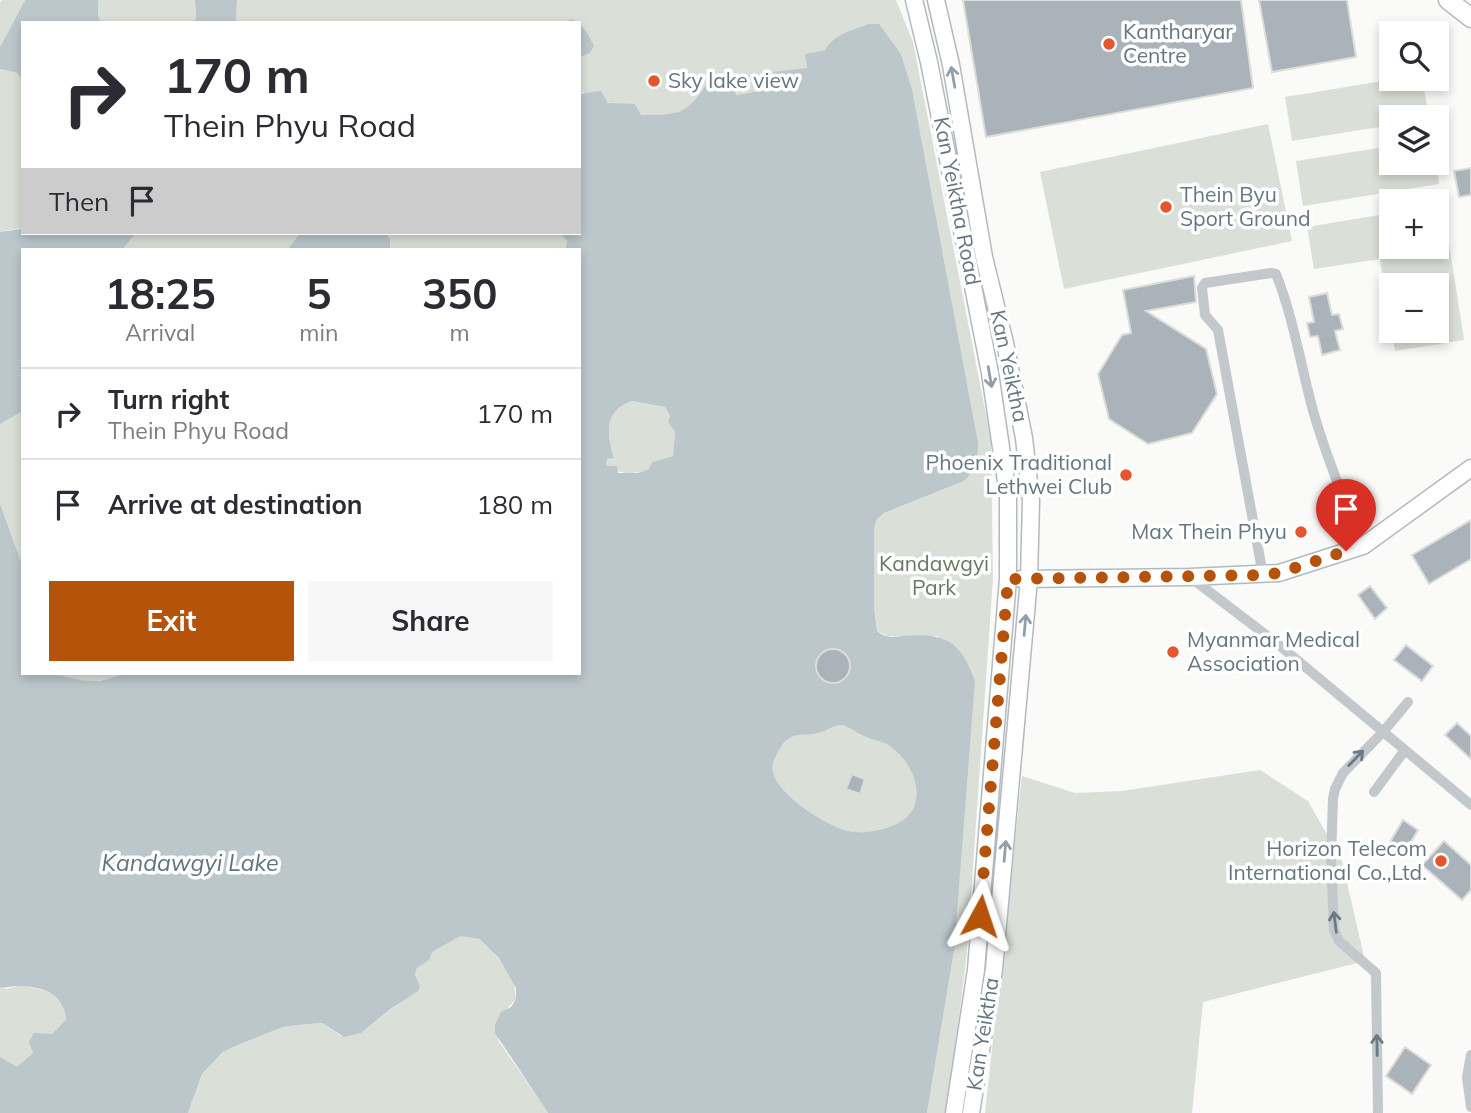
<!DOCTYPE html>
<meta charset="utf-8">
<style>
:root{--surface:#fff;--page:#f7f7f7;--text:#2b2b33;--muted:#7c7c81;--line:#e1e1e2;--accent:#b45309}
body{margin:0;font-family:Mulish,sans-serif;background:var(--page);color:var(--text);height:100vh;display:flex;flex-direction:column;font-size:26px;white-space:nowrap}
*{box-sizing:border-box;margin:0}
p{font-size:23px;color:var(--muted)}
.icon{flex:none;width:38px;height:38px;fill:none;stroke:currentColor;stroke-width:2;stroke-linecap:round;stroke-linejoin:round}
.map{position:relative;flex:1;overflow:hidden}
.sheet{position:absolute;left:21px;top:248px;width:560px;height:427px;display:flex;flex-direction:column;background:var(--surface);border-radius:0px;box-shadow:0 4px 10px #0003}
.sheet>*{flex:none}
.top-card{position:absolute;left:21px;top:21px;width:560px;height:214px;border-radius:0px;box-shadow:0 4px 10px #0003;background:#fff;color:var(--text);overflow:hidden}
.buttons{position:absolute;left:1379px;top:21px;display:grid;gap:14px}
.buttons a{display:grid;place-items:center;width:70px;height:70px;border-radius:0px;background:var(--surface);box-shadow:0 4px 10px #0003;font-size:35px}
.pin{position:absolute;display:grid;place-items:center;width:60px;height:60px;color:#fff;margin:-72px -30px;border-radius:50% 50% 50% 0;rotate:-45deg;box-shadow:0 0 7px #0007}
.pin .icon{rotate:45deg}
.me{position:absolute;width:77px;margin:-38px;rotate:5deg;stroke-linejoin:round;filter:drop-shadow(0 0 5px #0008)}
.turn{display:flex;align-items:center;gap:24px;height:147px;padding:0 28px;font-size:32px}
.turn .icon{width:91px;height:91px;stroke-width:2.5}
.turn b{display:block;font-size:49px;line-height:60px}
.then{display:flex;align-items:center;height:66px;padding:0 28px;background:#0003;gap:14px;font-size:26px}
.eta{display:flex;justify-content:space-evenly;align-items:center;height:119px;text-align:center}
.eta b{font-size:42px;font-weight:700;line-height:49px}
.primary-button{display:flex;gap:14px;margin-top:auto;padding:14px 28px}
.primary-button a{flex:1;height:80px;border-radius:0px;background:var(--accent);color:#fff;font-size:28px;font-weight:700;line-height:80px;text-align:center}
.primary-button a+a{background:var(--page);color:var(--text)}
ul{padding:0;list-style:none}
li{display:flex;align-items:center;gap:21px;height:91px;padding:0 28px;border-top:2px solid var(--line)}
li div{flex:1}
li b{display:block;font-size:26px}
li em{font-style:normal}
.map>svg:first-child{display:block}
.green{fill:#dadfd7}
.water{fill:#bbc7cb;fill-rule:evenodd}
.building{fill:#aab3b9;stroke:#dcdcda;stroke-width:2}
.lines{fill:none;stroke-linecap:round;stroke-linejoin:round}
.secondary-casing{stroke:#b3babf;stroke-width:19}
.primary-casing{stroke:#b5babe;stroke-width:21}
.minor{stroke:#c3c8cc;stroke-width:10}
.secondary{stroke:#fff;stroke-width:16}
.primary{stroke:#fff;stroke-width:18}
.oneway{stroke:#939fa8}
.oneway2{stroke:#6a7a87}
.route{stroke:#b45309;stroke-width:12;stroke-dasharray:0 21.6}
.poi-dot{fill:#e4572e;stroke:#fff;stroke-width:2.5}
.labels{text-anchor:middle;stroke-width:7;stroke-linejoin:round;paint-order:stroke}
.poi-label{font-size:21px;fill:#657683;stroke:#fff;text-anchor:start}
.street-label{font-size:21px;fill:#657683;stroke:#fff}
.park-label{font-size:21px;fill:#687a64;stroke:#fff}
.water-label{font-size:23px;font-style:italic;fill:#60757c;stroke:#fff}
</style>
<div class="map">
<svg width="1471" height="1113" viewBox="0 0 1471 1113">
<rect width="100%" height="100%" fill="#fafaf8"/>
<path class="green" d="M2 0H25L0 47V2Z
M98 0H195L196 17 194 23H101L98 15Z
M237 0H896L913 42 991 440 993 578 967 953 947 1113H927L954 951 938 636H888L877 631 874 608V529L877 519 884 513 964 481 978 442 912 89 901 54 868 24 858 28 825 50 806 54 807 68 776 88 695 102 679 114 641 115 582 92 579 94V23H236Z
M0 69 17 73 23 80V224L20 228 0 232Z
M1395 79H1422L1429 117H1391V125L1292 141 1285 97Z
M1268 124 1292 241 1064 289 1040 172Z
M1391 146V163H1436L1439 184 1303 206 1296 161Z
M1443 205 1464 340 1395 351 1392 331H1437V285H1391V328L1380 259 1314 269 1307 227 1391 213V247H1437V206Z
M136 233H300L287 250H122Z
M385 233H559L567 241 565 250H390V239Z
M632 401 665 407 670 416 668 422 675 432 673 456 652 462 650 469C633 475 619 475 606 464V459L614 458C607 435 603 411 632 401Z
M23 411V567L0 504V424Z
M55 674H122C101 683 76 684 55 674Z
M843 725C851 728 858 734 866 737 874 741 884 741 891 747 913 761 929 801 903 820 894 826 884 829 873 831 862 833 852 833 842 829 823 822 777 794 773 773 771 766 775 758 778 752 782 745 785 741 792 737 801 733 809 736 818 733 828 731 832 725 843 725Z
M1260 770 1308 801 1342 861 1365 961 1203 1002 1192 1113H985L1022 776 1075 793 1122 791Z
M461 936 480 938 492 949 514 983 516 999 506 1010 498 1040 548 1113H188L202 1074 223 1052 233 1047 283 1027 298 1025 322 1023 341 1036 361 1033 420 987 415 974 417 968 428 960 432 952Z
M20 985C45 991 64 990 66 1021L17 1068 0 1057V987L7 989Z"/>
<path class="water" d="M25 0H98V15L101 23H23V80L17 73 0 69V47Z
M195 0H237L236 23H194L196 17Z
M571 19C583 24 588 34 594 46L590 53 579 57V23H565Z
M868 24H879L901 54 912 89 978 442C978 459 977 468 964 481L884 513 877 519 874 529V608L877 631C885 638 893 637 903 636 946 632 961 642 975 681L954 951 927 1113H548L495 1033V1025L501 1012 511 1007 516 999V988L498 957 480 939 461 936 432 952 429 960 417 968 415 974 420 987 418 991 392 1008 361 1033 344 1037 322 1023 298 1025 283 1027 233 1047 223 1052 202 1074 188 1113H0V1057L17 1067 33 1053 29 1042 34 1033 52 1034 66 1020C64 995 47 988 22 986 14 985 8 989 0 987V504L23 567V674C32 674 42 672 51 674 81 679 91 687 122 674H579V250H565L567 241 559 233H579V94L601 91 608 103 635 104 641 115C677 114 685 117 706 85L733 81 736 95 776 88 773 72 807 68 805 54 825 50C835 34 850 31 868 24ZM632 401 665 407 670 416 668 422 675 432 673 456 652 462 649 469 638 473H618L617 466H608L606 464 607 459 614 458C607 435 603 411 632 401ZM843 725C851 728 858 734 866 737 874 741 884 741 891 747 913 762 929 801 903 820 894 826 884 829 873 831 862 833 852 833 842 829 822 822 777 794 773 772 771 765 775 758 778 752 782 745 785 740 792 737 801 733 810 736 818 733 828 731 832 725 843 725Z
M23 224V233H136L122 250H23V411L0 424V232L20 229Z
M300 233H385L390 239V250H287Z"/>
<path class="building" d="M963 0H1241L1253 88 986 137Z
M1259 0H1347L1356 57 1272 72Z
M1471 168V195L1459 197 1454 171Z
M1194 276 1196 302 1146 311 1206 349 1217 394 1192 433 1148 444 1109 419 1098 374 1122 335 1131 333 1123 290Z
M1327 293 1332 315 1339 314 1343 329 1335 331 1340 350 1322 355 1318 336 1310 337 1307 323 1314 322 1309 297Z
M1471 520V559L1429 584 1412 555Z
M1370 586 1387 608 1375 619 1358 595Z
M1406 645 1433 666 1422 681 1394 660Z
M816 666a17 17 0 1 1 34 0a17 17 0 1 1-34 0Z
M1457 723 1471 736V759L1445 735Z
M852 774 865 779 860 794 846 789Z
M1403 820 1418 830 1405 852 1390 842Z
M1444 841 1471 865V890L1462 900 1422 865Z
M1405 1047 1431 1065 1412 1094 1386 1076Z"/>
<g class="lines">
<defs>
<path id="secondary" d="M914 0 929 62 990 373 1008 495V579L976 970 954 1113
M936 0 951 65 984 257 1005 343 1024 438 1031 501 1029 579 994 969 971 1113
M1021 579 1190 577 1279 573 1363 546 1471 468"/>
<path id="primary" d="M1448 0 1471 18"/>
</defs>
<use href="#secondary" class="secondary-casing"/>
<use href="#primary" class="primary-casing"/>
<path class="minor" d="M1263 575 1218 330 1205 315 1202 288 1205 283 1271 273 1276 274C1294 319 1301 368 1314 414 1327 459 1345 503 1363 546
M1190 577 1279 645 1471 805
M1374 792 1405 750
M1471 1055 1467 1077 1471 1107
M1378 1113 1376 973 1339 941 1334 930 1331 859 1333 799 1335 789 1343 773 1383 732 1408 702"/>
<use href="#secondary" class="secondary"/>
<use href="#primary" class="primary"/>
</g>
<defs><path id="oneway-shaft" d="M-6 0H5M1.5-3L5.5 0L1.5 3" fill="none" stroke-width="1.6" stroke-linecap="round" stroke-linejoin="round" transform="scale(1.75)"/></defs>
<g class="oneway">
<use href="#oneway-shaft" transform="translate(953 77) rotate(-100)"/>
<use href="#oneway-shaft" transform="translate(990 377) rotate(80)"/>
<use href="#oneway-shaft" transform="translate(1025 625) rotate(-85)"/>
<use href="#oneway-shaft" transform="translate(1005 851) rotate(-85)"/>
</g>
<g class="oneway2">
<use href="#oneway-shaft" transform="translate(1356 758) rotate(-46)"/>
<use href="#oneway-shaft" transform="translate(1335 922) rotate(-97)"/>
<use href="#oneway-shaft" transform="translate(1377 1045) rotate(-91)"/>
</g>
<g class="lines">
<path class="route" d="M980 916 1008 579 1263 575 1279 573 1346 551"/>
</g>
<g class="poi-dot">
<circle cx="1109" cy="44" r="7"/>
<circle cx="654" cy="81" r="7"/>
<circle cx="1166" cy="207" r="7"/>
<circle cx="1126" cy="475" r="7"/>
<circle cx="1301" cy="532" r="7"/>
<circle cx="1173" cy="652" r="7"/>
<circle cx="1441" cy="861" r="7"/>
</g>
<g class="labels">
<g class="poi-label">
<text x="1123" y="39">Kantharyar<tspan x="1123" dy="24">Centre</tspan></text>
<text x="668" y="88">Sky lake view</text>
<text x="1180" y="202">Thein Byu<tspan x="1180" dy="24">Sport Ground</tspan></text>
<text x="1112" y="470" text-anchor="end">Phoenix Traditional<tspan x="1112" dy="24">Lethwei Club</tspan></text>
<text x="1287" y="539" text-anchor="end">Max Thein Phyu</text>
<text x="1187" y="647">Myanmar Medical<tspan x="1187" dy="24">Association</tspan></text>
<text x="1427" y="856" text-anchor="end">Horizon Telecom<tspan x="1427" dy="24">International Co.,Ltd.</tspan></text>
</g>
<g class="street-label">
<text transform="translate(957 201) rotate(79)" y="7">Kan Yeiktha Road</text>
<text transform="translate(1009 366) rotate(78)" y="7">Kan Yeiktha</text>
<text transform="translate(983 1034) rotate(-81)" y="7">Kan Yeiktha</text>
</g>
<g class="park-label">
<text x="934" y="571">Kandawgyi<tspan x="934" dy="24">Park</tspan></text>
</g>
<g class="water-label">
<text x="190" y="871">Kandawgyi Lake</text>
</g>
</g>
</svg>
<div class="buttons">
<a><svg class="icon" aria-label="search" viewBox="0 0 24 24"><circle cx="10" cy="10" r="6"/><path d="M15 15l6 6"/></svg></a>
<a><svg class="icon" aria-label="layers" viewBox="0 0 24 24"><path d="M12 4l9 5-9 5-9-5zM3 14l9 5 9-5"/></svg></a>
<a>+</a>
<a>−</a>
</div>
<div class="pin" style="left:1346px;top:551px;background:#d93025"><svg class="icon" aria-label="arrive" viewBox="0 0 24 24"><path d="M6 21V4h12l-3 4 3 4H6"/></svg></div>
<svg class="me" style="left:980px;top:916px" viewBox="-20 -20 40 40"><path d="M0-17L14 15 0 8-14 15z" fill="#b45309" stroke="#fff" stroke-width="4"/></svg>
<div class="top-card">
<div class="turn"><svg class="icon" aria-label="right" viewBox="0 0 24 24"><path d="M7 20v-9h11M14 6l5 5-5 5"/></svg><div><b>170 m</b>Thein Phyu Road</div></div>
<div class="then">Then<svg class="icon" aria-label="arrive" viewBox="0 0 24 24"><path d="M6 21V4h12l-3 4 3 4H6"/></svg></div>
</div>
<section class="sheet">
<div class="eta">
<div><b>18:25</b><p>Arrival</p></div>
<div><b>5</b><p>min</p></div>
<div><b>350</b><p>m</p></div>
</div>
<ul>
<li><svg class="icon" aria-label="right" viewBox="0 0 24 24"><path d="M7 20v-9h11M14 6l5 5-5 5"/></svg><div><b>Turn right</b><p>Thein Phyu Road</p></div><em>170 m</em></li>
<li><svg class="icon" aria-label="arrive" viewBox="0 0 24 24"><path d="M6 21V4h12l-3 4 3 4H6"/></svg><div><b>Arrive at destination</b></div><em>180 m</em></li>
</ul>
<div class="primary-button"><a>Exit</a><a>Share</a></div>
</section>
</div>
